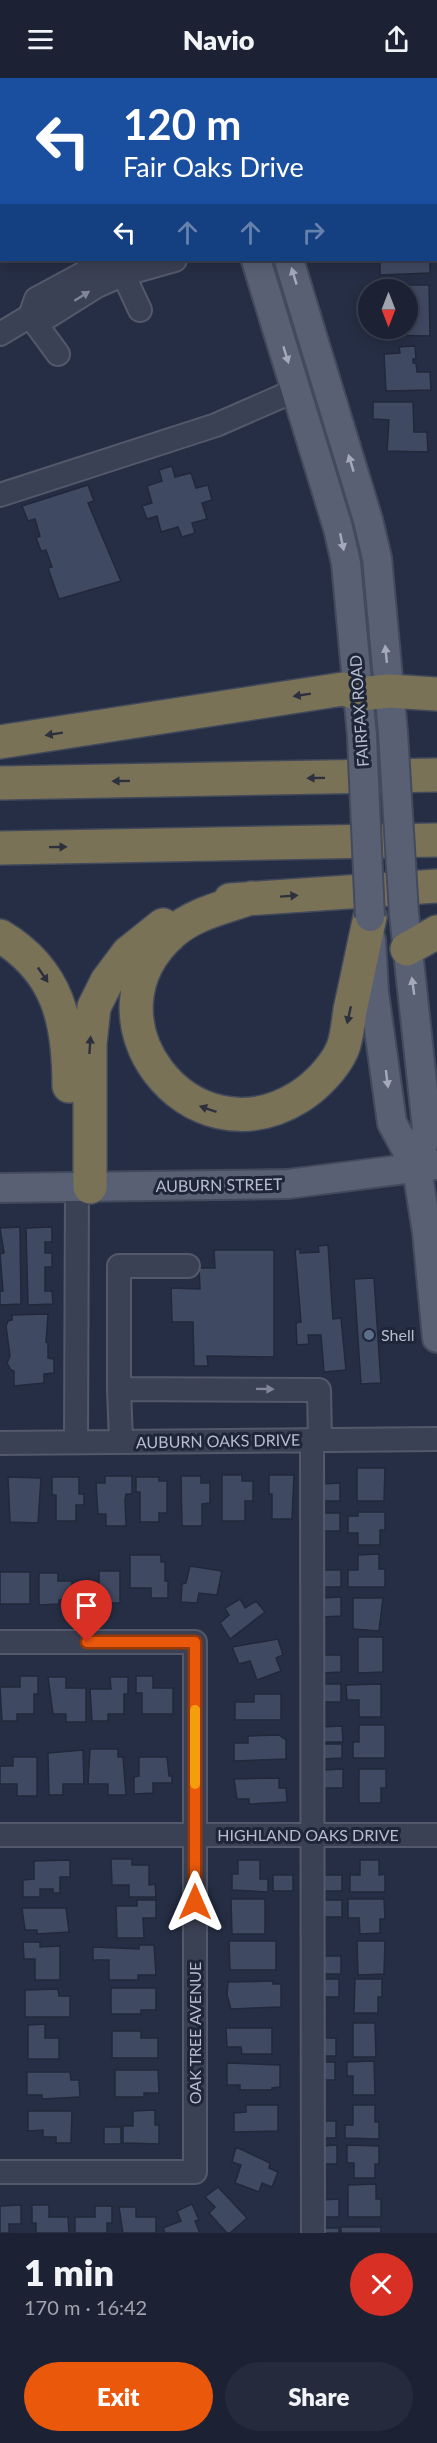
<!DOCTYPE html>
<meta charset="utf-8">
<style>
:root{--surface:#1c2234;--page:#252a3c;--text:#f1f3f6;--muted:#a0a4ac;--line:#3a3f4f;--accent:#ea580c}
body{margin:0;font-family:Lato,sans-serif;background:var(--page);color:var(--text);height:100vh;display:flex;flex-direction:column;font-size:22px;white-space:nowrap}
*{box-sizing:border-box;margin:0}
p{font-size:20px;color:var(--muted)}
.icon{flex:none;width:33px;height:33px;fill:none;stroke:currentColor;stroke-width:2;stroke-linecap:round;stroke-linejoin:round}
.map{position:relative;height:2155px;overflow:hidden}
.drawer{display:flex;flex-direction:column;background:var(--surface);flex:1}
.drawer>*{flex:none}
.top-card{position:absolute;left:0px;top:0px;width:438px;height:183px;box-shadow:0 3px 15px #0003,0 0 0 2px var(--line);background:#1a4fa0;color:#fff;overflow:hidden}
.needle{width:39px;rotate:180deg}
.buttons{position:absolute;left:358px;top:201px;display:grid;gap:12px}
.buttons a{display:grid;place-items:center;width:60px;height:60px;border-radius:50%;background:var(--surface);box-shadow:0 3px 15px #0003,0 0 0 2px var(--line);font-size:30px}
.pin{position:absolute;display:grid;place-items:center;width:51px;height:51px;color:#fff;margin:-62px -26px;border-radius:50% 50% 50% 0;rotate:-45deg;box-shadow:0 0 6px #0007}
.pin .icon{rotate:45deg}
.me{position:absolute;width:66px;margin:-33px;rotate:0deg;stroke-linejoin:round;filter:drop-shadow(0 0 4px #0008)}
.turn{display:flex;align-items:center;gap:21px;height:126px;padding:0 24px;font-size:27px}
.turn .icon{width:78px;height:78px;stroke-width:2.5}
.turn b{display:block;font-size:42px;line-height:51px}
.lanes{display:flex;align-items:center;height:57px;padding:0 24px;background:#0003;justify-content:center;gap:30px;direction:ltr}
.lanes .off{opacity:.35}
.round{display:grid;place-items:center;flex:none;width:63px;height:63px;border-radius:32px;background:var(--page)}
.summary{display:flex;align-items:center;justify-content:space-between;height:102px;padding:0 24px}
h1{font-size:36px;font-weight:800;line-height:45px}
.button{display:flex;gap:12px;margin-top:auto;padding:12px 24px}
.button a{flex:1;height:69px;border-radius:36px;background:var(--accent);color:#fff;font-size:24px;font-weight:800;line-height:69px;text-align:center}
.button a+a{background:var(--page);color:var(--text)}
header{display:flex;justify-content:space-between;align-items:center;height:78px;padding:0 24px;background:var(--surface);font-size:27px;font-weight:800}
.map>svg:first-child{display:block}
.building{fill:#404962;stroke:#21283b;stroke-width:1.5}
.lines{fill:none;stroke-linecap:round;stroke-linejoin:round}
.minor-casing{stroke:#53596b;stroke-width:26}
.major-casing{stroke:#444a5d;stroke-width:32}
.highway-casing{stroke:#42495b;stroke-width:36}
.minor{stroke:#3b4154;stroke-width:22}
.major{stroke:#596074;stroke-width:28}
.highway{stroke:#7a7257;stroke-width:33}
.major-bridge-casing{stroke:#444a5d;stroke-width:32;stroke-linecap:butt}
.major-bridge{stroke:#596074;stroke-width:28}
.oneway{fill:#a5aabb}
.oneway2{fill:#808597}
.oneway3{fill:#2d313e}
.route-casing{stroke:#983908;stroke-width:15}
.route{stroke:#ea580c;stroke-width:10}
.slow{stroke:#f59e0b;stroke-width:10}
.service-dot{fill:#5c6f8a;stroke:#1f263a;stroke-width:2}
.labels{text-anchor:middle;stroke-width:6;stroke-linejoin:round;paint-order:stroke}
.street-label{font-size:16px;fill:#b8bdcd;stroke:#1f263a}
.poi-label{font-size:16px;fill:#b8bdcd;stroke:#1f263a;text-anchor:start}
</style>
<header><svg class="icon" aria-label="menu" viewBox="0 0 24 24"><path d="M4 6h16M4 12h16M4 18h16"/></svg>Navio<svg class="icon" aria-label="share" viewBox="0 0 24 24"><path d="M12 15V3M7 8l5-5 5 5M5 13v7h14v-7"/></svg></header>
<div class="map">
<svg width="437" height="2155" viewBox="0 0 437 2155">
<rect width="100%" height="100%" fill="#262e45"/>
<path class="building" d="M376 182H430V195L380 197V185H376Z
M386 207H429L430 258 389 257 385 250H408V212H386Z
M415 268 416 281H413V285H416L417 294H430L431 312 386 313 384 276 400 275 399 269Z
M373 324H413L414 354H427L428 374 387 373 389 342 373 341Z
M172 388 175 399 191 395 196 410 208 407 212 422 202 425 207 441 192 445 195 455 182 459 178 449 161 454 157 438 147 441 142 428 152 425 147 408 162 403 159 392Z
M88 407 94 423 88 425 121 503 59 521 48 490 52 489 46 472 41 473 36 460 40 458 35 441 28 443 22 428Z
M20 1149 21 1226 0 1227V1213H3L0 1176 4 1175 0 1150Z
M52 1149V1164H45V1175H52V1189H45V1213H52L53 1226 28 1227 26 1150Z
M328 1167 333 1241 341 1240 346 1292 324 1294 321 1257H308L309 1266 297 1267 296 1245 301 1244 295 1172 300 1171V1175L319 1174 318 1168Z
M214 1172H274V1279L207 1278 208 1288H194L193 1244H172L171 1210 200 1211 199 1190H215Z
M374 1200 381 1305 361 1306 354 1201Z
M48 1236 46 1264 48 1265V1280L54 1281V1295L44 1296V1305L14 1308V1293L11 1292 7 1285 10 1278 6 1248 8 1243 12 1242V1237Z
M357 1390H385L384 1423H357Z
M222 1397H242V1403H253V1423H245V1443H222Z
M269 1397H294L292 1441H272V1416H269Z
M105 1398H132V1416H126L125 1422 126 1448H106V1436H98L96 1405H105Z
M181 1398H201V1405H210V1425L202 1426V1448H182Z
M8 1399 41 1400 38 1445 10 1444Z
M52 1399H79V1416H84V1427H76V1443H56V1417H52Z
M136 1399H159V1403H167V1435H159V1444H140V1414H136Z
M340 1405V1423H322V1406Z
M358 1434H385V1452H380V1467H358V1455H348V1438H358Z
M322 1435H340V1453H322Z
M379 1476V1491H385V1509H348V1492H358V1477Z
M130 1477H161V1484H165V1503H168V1520H151V1510H130Z
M190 1488 222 1493 217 1517 199 1515 197 1525 181 1524 182 1506 186 1505Z
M323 1492H341V1509H323Z
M99 1493H120V1525H85V1507H99Z
M0 1494H30V1526H0Z
M39 1495H58V1503H72V1522H59V1526L39 1527Z
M341 1519V1538L323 1539 322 1520Z
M353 1520H383L379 1553 353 1551Z
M240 1521 245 1530 256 1523 265 1534 230 1561 220 1545 229 1537 225 1530Z
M358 1559H383V1594L358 1595Z
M278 1561 283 1577 276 1580 281 1593 257 1602 250 1583 239 1586 232 1569Z
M323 1577H341V1594L324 1595Z
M20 1598H38V1616H34V1636H17V1643H2L0 1609H20Z
M136 1598H153V1610H173V1636H142V1615H136Z
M48 1599H66V1610H86V1644H66V1636H53Z
M110 1599H128V1616H124V1636H108V1643H92L90 1611H111Z
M324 1606H341V1624H324Z
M381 1606V1639H359V1622H347L346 1607Z
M254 1616H281V1642H235V1624H254Z
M359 1647H385V1680H353V1664H359Z
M342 1648 343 1664H321V1649Z
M279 1657 286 1662V1681L234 1683V1665H248V1658Z
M323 1666H342V1680L323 1681Z
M90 1671H118V1679H123L126 1717H108V1706H88Z
M83 1672 84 1706H63V1717H49L48 1675Z
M13 1679H37V1718H17V1706H0V1688H13Z
M139 1679H167L169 1698H172V1705H153V1715L134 1716V1699L139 1698Z
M343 1691V1710H324V1692Z
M359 1691H386V1710H381V1725H359Z
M279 1700V1710H286L287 1724 249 1726V1721H237L234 1701Z
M111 1781H132V1787H149V1807L155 1806 156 1819H129V1807H112Z
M70 1782V1799H60V1815H53V1811H40V1819H23V1802L34 1801V1783Z
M238 1782H260V1801H268V1814L232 1812V1796H238Z
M360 1782H379V1797L385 1796V1814H350V1797H360Z
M273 1797H293V1813H273Z
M323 1797H342V1813H324Z
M231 1821H265V1856H232Z
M348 1821H384L385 1841H380V1855L360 1856 359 1840H348Z
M137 1822H156V1840H143L144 1860H117L116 1828H137Z
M323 1822H342V1839H323Z
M22 1830H66L69 1854 37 1856V1852H25Z
M229 1863H276V1892H230Z
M357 1863H385L384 1896 358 1897Z
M23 1864H40V1869L60 1868V1902H35V1881H24Z
M139 1867H154L156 1897H138V1902H109V1882H93V1869L139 1871Z
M321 1878H341V1896H322Z
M319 1901H339V1919H319Z
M355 1901H382V1919H378V1935H354Z
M273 1903V1906H281V1929L231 1931 227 1917 228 1904Z
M111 1910H156V1932H141V1936H111Z
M58 1911 59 1918H70V1939H25V1912Z
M353 1945H375L376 1979H353Z
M45 1946V1960H59V1981H28V1947Z
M226 1950H272V1976H242L241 1969H227Z
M112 1953H141V1960H158V1980H112Z
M317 1960H336V1978H317Z
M374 1983 375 2017H353V1998H347V1984Z
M317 1984H335V2002H317Z
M227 1985 280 1987V2009L272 2010V2012H240V2007H227Z
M115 1992H158L159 2015H144V2019H115Z
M27 1994H70L71 2002H79L80 2019 42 2021V2017H27Z
M246 2027H278V2053L234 2054V2035L246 2034Z
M353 2027H375V2044H379V2061L345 2060V2047H353Z
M155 2032V2047H159V2066L123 2065V2048H133V2033Z
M28 2033H72L71 2065H56V2059H43V2052L28 2053Z
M318 2043H336V2060H318Z
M104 2049H121V2066H104Z
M337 2067V2086H319V2068Z
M347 2067 379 2068V2086H375V2100H354V2085H347Z
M236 2069 270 2085 269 2090 278 2094 272 2109 262 2105 259 2114 235 2105 241 2087 232 2084Z
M376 2106V2121H381V2139H348V2107Z
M218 2109 247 2140 230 2155H227L209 2135 215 2129 205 2119Z
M339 2121V2139H321V2122Z
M192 2126 199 2142 195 2143 200 2155H165L163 2150 181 2143 177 2133Z
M21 2127V2146H9V2155H0V2128Z
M32 2127H49V2139H68L69 2155H36V2145H32Z
M95 2128H112V2145H107V2155H75V2139H95Z
M119 2129H136V2139H156V2155H123Z
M341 2149H381V2155H341Z
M321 2150H339V2155H321Z"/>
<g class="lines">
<defs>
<path id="minor" d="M109 2 113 0
M0 38 2 37
M436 120H437
M117 183 140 232
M30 238 36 221 108 182
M30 238 58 276
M0 256 30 238 46 240 97 208 122 197 175 182
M0 417 216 347 296 312
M188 1188H119V1311L319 1312 320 1362
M119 1311 121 1363
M312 1362 313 2155
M76 1364 77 1109
M0 1365 437 1361
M0 1564H195V2094H0
M0 1757H437"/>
<path id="major" d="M202 0V2
M234 0 235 2
M256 182 338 450 346 485 362 658
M289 182 368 442 377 480 393 655
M404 836 427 1050 417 1091
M371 862 374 915 392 1045 417 1091 427 1154 437 1260
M0 1110 288 1106 437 1087"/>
<path id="highway" d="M0 664 343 611 360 616 389 613 437 616
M0 705 437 697
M0 770 437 762
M251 820C225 829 193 836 172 855 77 939 189 1087 299 1019 315 1009 334 990 342 972 347 961 348 945 350 932 357 901 363 870 370 839
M230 822 437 808
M0 858C59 893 69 945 69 1008
M407 871 437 854
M90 1109V966L94 929 107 903 128 875 163 847"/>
</defs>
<use href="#minor" class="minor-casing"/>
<use href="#major" class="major-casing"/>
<use href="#highway" class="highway-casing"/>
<use href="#minor" class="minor"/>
<use href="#major" class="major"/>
<use href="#highway" class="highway"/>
<defs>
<path id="major-bridge" d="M393 655 404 836
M362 658 370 839"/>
</defs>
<use href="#major-bridge" class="major-bridge-casing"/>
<use href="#major-bridge" class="major-bridge"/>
</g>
<defs><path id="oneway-solid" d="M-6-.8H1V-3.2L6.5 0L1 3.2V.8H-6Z" transform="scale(1.5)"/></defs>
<g class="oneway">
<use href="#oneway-solid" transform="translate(294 198) rotate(-107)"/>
<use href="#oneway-solid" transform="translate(286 277) rotate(73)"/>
<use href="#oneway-solid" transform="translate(351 385) rotate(-107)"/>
<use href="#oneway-solid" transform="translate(342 464) rotate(78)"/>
<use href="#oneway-solid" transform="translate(386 576) rotate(-96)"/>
<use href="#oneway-solid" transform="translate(413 908) rotate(-98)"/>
<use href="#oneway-solid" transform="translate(387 1001) rotate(83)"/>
</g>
<g class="oneway2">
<use href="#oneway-solid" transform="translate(82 218) rotate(-32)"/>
<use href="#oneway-solid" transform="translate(265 1311) rotate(1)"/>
</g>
<g class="oneway3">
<use href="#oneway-solid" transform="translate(302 617) rotate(171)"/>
<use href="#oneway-solid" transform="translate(54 656) rotate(171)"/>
<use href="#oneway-solid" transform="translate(316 700) rotate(179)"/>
<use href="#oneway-solid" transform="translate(121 703) rotate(179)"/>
<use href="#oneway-solid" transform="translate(58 769) rotate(-1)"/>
<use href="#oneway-solid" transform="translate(289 818) rotate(-4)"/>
<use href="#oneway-solid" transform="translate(43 897) rotate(56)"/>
<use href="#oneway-solid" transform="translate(349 937) rotate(102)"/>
<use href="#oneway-solid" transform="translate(90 967) rotate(-86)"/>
<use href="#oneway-solid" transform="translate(208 1031) rotate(-161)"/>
</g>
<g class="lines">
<defs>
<path id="route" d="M87 1564H195V1824"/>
</defs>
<use href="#route" class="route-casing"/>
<use href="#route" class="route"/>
<path class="slow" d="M195 1632V1706"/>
</g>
<circle class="service-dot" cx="369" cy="1257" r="6"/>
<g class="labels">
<g class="street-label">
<text transform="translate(359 633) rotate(-94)" y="6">FAIRFAX ROAD</text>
<text transform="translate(219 1107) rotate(-1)" y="6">AUBURN STREET</text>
<text transform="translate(218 1363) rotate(-1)" y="6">AUBURN OAKS DRIVE</text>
<text x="308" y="1763">HIGHLAND OAKS DRIVE</text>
<text transform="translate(195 1955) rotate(-90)" y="6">OAK TREE AVENUE</text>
</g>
<g class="poi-label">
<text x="381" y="1263">Shell</text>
</g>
</g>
</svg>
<div class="buttons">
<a><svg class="needle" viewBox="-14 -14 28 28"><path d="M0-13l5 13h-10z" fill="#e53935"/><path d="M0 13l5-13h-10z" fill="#a0a4ac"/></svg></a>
</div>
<div class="pin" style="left:87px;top:1564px;background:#d93025"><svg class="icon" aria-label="arrive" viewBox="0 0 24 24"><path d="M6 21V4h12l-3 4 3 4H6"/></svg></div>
<svg class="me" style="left:195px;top:1824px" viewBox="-20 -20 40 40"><path d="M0-17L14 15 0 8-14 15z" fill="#ea580c" stroke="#fff" stroke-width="4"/></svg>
<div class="top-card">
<div class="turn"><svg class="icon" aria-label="left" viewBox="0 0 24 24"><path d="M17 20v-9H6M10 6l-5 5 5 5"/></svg><div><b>120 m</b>Fair Oaks Drive</div></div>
<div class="lanes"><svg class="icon" aria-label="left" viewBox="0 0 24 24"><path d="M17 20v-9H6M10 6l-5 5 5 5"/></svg><svg class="icon off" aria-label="ahead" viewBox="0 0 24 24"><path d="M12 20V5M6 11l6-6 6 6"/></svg><svg class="icon off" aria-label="ahead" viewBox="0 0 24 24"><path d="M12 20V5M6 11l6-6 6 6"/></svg><svg class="icon off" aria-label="right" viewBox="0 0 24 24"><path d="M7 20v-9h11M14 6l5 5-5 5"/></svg></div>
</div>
</div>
<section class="drawer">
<div class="summary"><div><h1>1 min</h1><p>170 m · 16:42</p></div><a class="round" style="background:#d93025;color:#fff"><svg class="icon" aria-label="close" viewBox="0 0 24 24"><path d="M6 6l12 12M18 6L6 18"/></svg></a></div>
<div class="button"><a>Exit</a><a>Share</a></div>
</section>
